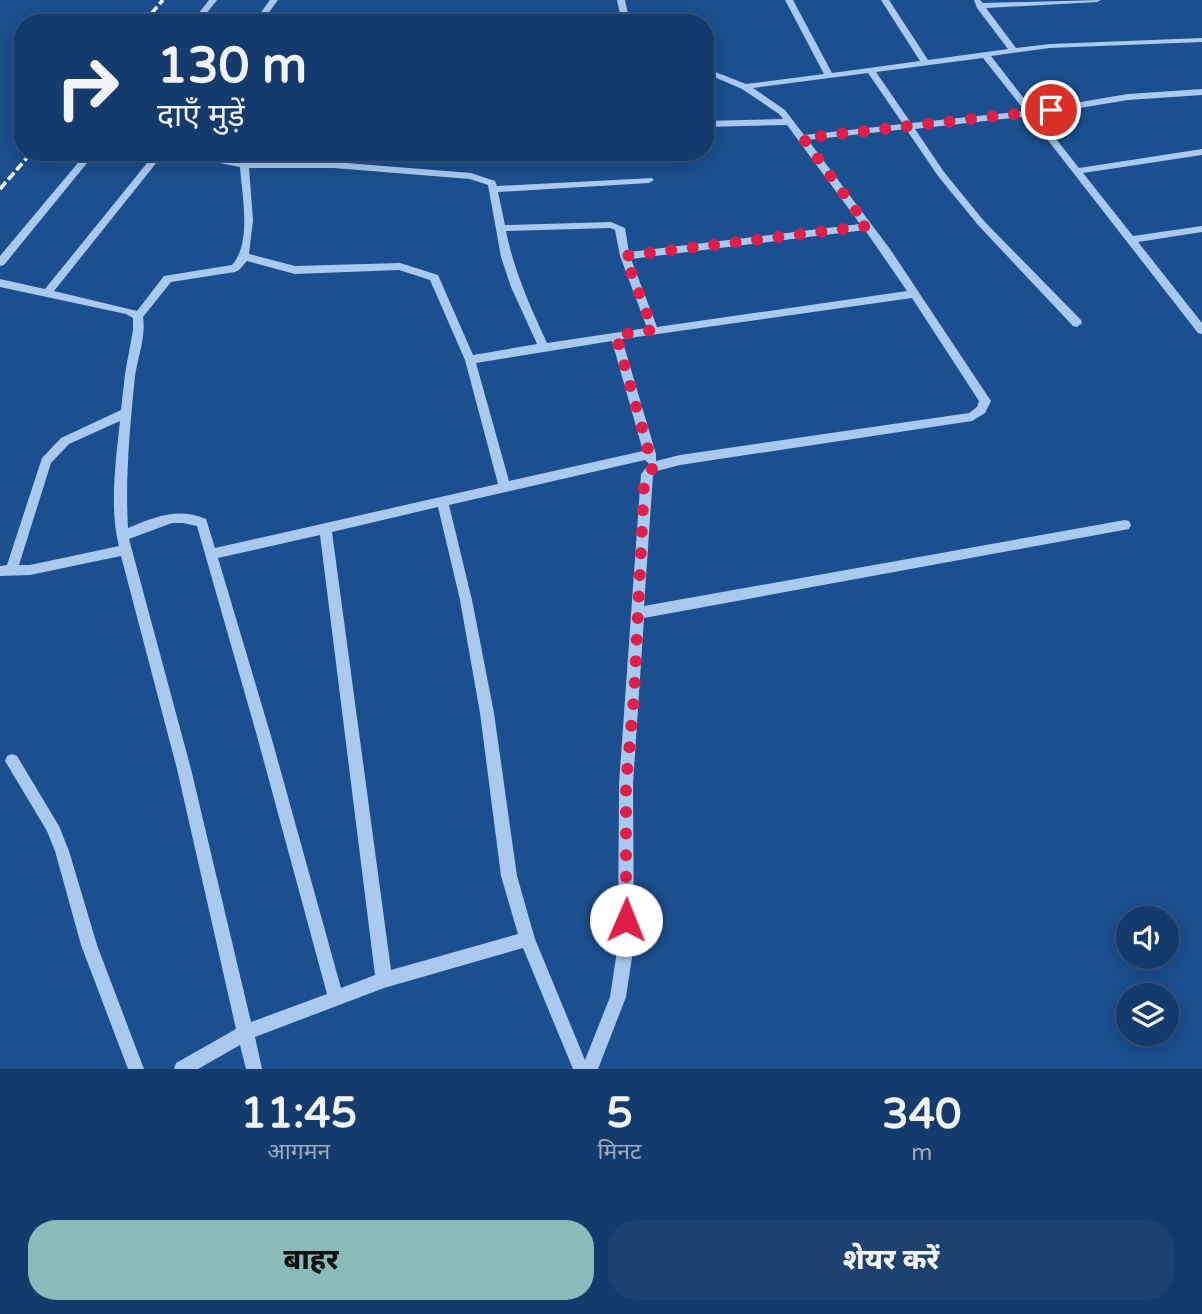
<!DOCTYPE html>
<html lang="hi">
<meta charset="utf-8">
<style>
:root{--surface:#143b6b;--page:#1d4271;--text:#f1f3f6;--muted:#9dadc1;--line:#33557e;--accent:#8bbbb9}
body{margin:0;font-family:"Varela Round","Noto Sans Devanagari",sans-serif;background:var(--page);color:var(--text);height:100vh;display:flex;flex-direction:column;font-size:26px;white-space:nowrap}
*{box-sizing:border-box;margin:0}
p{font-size:23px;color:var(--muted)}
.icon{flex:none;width:38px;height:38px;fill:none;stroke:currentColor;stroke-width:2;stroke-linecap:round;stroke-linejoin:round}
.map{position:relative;height:1069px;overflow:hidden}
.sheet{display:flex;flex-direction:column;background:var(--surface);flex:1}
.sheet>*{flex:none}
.top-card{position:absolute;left:14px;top:14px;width:700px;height:147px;border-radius:28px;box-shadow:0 4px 18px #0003,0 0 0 2px var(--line);background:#143b6b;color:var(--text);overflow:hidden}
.fabs{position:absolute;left:1116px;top:906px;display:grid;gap:14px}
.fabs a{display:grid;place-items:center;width:63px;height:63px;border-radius:50%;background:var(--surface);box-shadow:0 4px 18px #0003,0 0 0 2px var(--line);font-size:35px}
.pin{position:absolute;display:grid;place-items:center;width:60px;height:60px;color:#fff;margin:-30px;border:4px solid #fff;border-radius:50%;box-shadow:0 2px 7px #0007}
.me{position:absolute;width:77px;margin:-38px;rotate:1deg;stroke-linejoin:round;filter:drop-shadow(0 0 5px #0008)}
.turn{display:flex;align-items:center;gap:24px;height:147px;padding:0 28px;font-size:32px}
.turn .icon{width:91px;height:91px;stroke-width:2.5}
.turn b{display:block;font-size:49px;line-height:60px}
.eta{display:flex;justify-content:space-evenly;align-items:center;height:119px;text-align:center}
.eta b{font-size:42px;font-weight:800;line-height:49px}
.action{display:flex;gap:14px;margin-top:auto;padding:14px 28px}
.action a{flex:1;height:80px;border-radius:28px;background:var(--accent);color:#111;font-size:28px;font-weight:800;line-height:80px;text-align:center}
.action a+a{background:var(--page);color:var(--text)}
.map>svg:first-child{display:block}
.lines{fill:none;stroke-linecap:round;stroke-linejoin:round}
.minor{fill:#a9c9ee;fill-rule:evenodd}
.rail{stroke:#fff;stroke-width:3.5;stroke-dasharray:9 3.5;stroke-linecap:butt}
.route{stroke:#e11d48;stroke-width:12;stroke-dasharray:0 21.6}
</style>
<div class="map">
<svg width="1202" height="1069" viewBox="0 0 1202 1069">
<rect width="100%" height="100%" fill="#1b4f8f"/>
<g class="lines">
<path class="minor" d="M209 0H217L199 23H191Z
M270 0H278L261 23H253Z
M617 0H625L630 23H622Z
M785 0H793L832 73 920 61 881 0H889L928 60 1008 49 977 8 974 0H980L983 3 1101 0 1097 2 986 8 1016 48 1050 44 1202 38V42L1050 48 991 56 1033 110 1128 94 1202 89V95L1128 100 1037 115 1079 168 1202 149V155L1083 173 1133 236 1202 226V232L1138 242 1202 323V334L1198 333 1029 116 915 129 944 172 984 221 1081 320 1082 323 1077 327 1073 326 978 225 938 176 906 129 808 140 890 249 991 401 985 413 972 421 680 465 657 471 653 475 644 606 1125 520 1129 521 1131 525 1129 529 644 618 633 784 634 944 626 997 598 1069H573L523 948 384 988 255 1037 262 1069H246L240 1045 198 1069H174L176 1063 236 1029 177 769 121 556 30 575 0 576V566L7 565 42 458 61 438 121 410 125 374 133 330V318L126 314 0 287V279L45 289 156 152H165L54 291 137 311 164 276 232 265C252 243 242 195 240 167L178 155 174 152H194L244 162H334L471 173 495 181 497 186 652 178 654 180 649 183 498 192 505 225 611 222 625 228 629 252 860 224 787 125 705 127V121L783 119 779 114 742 89 705 73V68L746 84 824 74ZM983 58 1025 111 911 123 876 72ZM868 73 903 124 804 135 785 110 753 88ZM249 168H334L470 179 488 185 501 257 511 287 537 344 473 355 438 275 400 263 295 266 249 254 253 220ZM610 228 615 230 620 256 647 328 547 343C530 306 514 271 506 231ZM865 230 907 291 657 327 631 259ZM247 261 295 274 399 270 430 280 465 360 498 484 215 548 206 519C178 507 155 517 128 528 125 478 130 426 135 376 138 356 146 337 143 317L171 282 235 272 239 270ZM912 298 979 401 977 407 969 413 680 455 656 461V454L622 339ZM612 341 643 451 509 481 476 363ZM120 421C116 459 109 509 119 546L30 565H19L51 463 69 444ZM645 460 649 464 641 474 619 784 618 944 610 997 585 1060 535 939 517 876 494 713 472 600 449 505ZM438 507 460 600 480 713 501 876 518 934 391 970 332 532ZM172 523H183L197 526 257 736 327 994 251 1022 191 769 129 539ZM320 535 375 975 341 988 271 736 218 558Z
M87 152H96L4 265 0 266V256Z
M12 754 17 756 59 826 69 851 97 945 144 1069H128L81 945 55 851 47 831 5 761 7 756Z"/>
<path class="rail" d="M143 23 163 0
M0 189 32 152"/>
</g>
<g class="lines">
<path class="route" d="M626 920V784L634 697 644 484 653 467 616 335 653 330 625 256 867 226 803 138 1051 110"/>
</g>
</svg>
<div class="fabs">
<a><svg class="icon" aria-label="sound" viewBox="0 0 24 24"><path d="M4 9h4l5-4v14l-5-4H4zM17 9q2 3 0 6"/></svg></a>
<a><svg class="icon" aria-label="layers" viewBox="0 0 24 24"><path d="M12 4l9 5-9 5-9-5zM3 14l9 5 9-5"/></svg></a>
</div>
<div class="pin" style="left:1051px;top:110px;background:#d93025"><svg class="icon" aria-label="arrive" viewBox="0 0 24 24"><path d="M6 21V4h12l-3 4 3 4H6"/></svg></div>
<svg class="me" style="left:626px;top:920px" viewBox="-20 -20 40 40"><circle r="19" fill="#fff"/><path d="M0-13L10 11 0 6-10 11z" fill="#e11d48"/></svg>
<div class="top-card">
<div class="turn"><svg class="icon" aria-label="right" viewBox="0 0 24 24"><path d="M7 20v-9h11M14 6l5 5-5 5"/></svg><div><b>130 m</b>दाएँ मुड़ें</div></div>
</div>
</div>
<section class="sheet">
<div class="eta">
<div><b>11:45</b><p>आगमन</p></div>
<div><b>5</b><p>मिनट</p></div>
<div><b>340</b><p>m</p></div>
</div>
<div class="action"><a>बाहर</a><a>शेयर करें</a></div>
</section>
